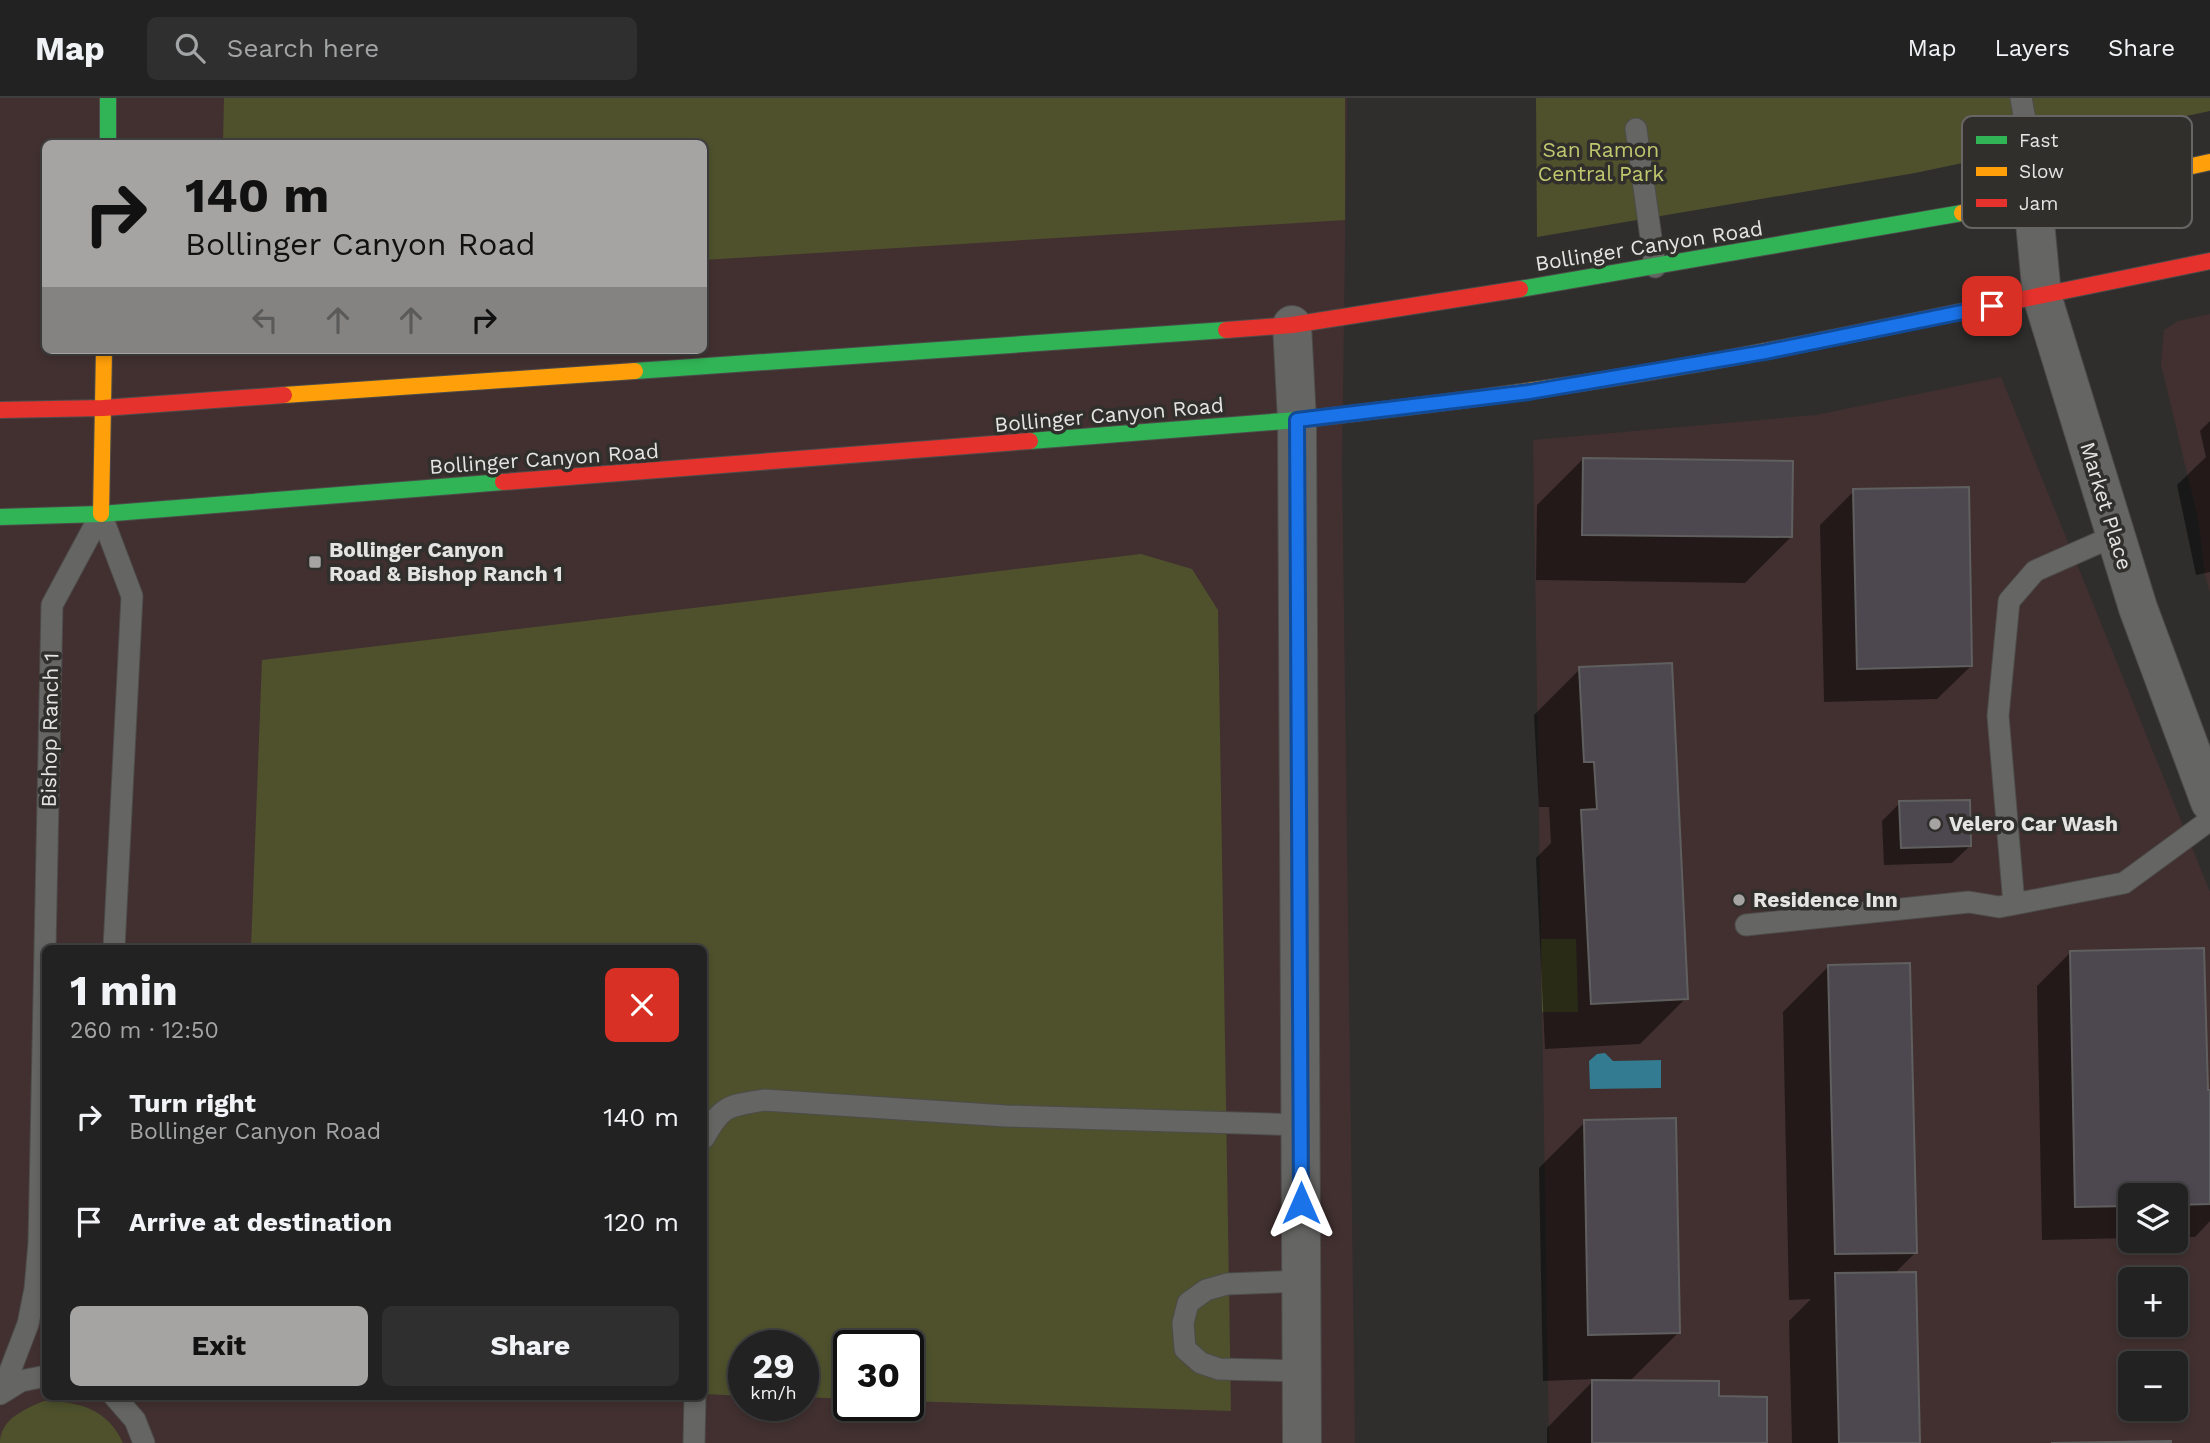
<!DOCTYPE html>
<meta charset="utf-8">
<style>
:root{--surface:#232222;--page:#2f2f2f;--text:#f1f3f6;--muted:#a3a4a5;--line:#403f40;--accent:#a5a4a3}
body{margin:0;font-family:"Work Sans",sans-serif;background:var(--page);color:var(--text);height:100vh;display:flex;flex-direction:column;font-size:26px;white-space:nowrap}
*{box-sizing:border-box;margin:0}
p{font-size:23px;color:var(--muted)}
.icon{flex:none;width:38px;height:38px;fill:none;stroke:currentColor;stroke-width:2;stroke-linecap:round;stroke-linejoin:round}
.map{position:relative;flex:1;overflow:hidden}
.side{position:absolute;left:42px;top:847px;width:665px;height:455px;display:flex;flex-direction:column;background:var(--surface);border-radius:10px;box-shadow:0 4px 10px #0003,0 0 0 2px var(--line)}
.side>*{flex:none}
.banner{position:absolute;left:42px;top:42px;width:665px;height:214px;border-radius:10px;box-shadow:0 4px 10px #0003,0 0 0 2px var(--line);background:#a5a4a3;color:#111;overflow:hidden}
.fabs{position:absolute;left:2118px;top:1085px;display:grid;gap:14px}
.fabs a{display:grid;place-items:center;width:70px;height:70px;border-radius:10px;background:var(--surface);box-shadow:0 4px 10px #0003,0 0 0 2px var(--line);font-size:35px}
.speed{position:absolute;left:728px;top:1232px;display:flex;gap:14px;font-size:35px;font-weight:700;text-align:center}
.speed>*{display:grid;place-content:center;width:91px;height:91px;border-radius:50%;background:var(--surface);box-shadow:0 4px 10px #0003,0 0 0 2px var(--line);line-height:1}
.speed small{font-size:18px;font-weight:400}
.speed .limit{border:4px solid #111;border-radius:10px;background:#fff;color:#111}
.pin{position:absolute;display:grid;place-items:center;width:60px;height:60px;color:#fff;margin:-30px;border-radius:14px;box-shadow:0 4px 10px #0006}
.me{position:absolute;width:77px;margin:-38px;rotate:0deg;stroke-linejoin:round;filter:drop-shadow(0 0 5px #0008)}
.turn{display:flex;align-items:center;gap:24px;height:147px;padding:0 28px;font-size:32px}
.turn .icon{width:91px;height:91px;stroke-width:2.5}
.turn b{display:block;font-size:49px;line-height:60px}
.lanes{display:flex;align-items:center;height:66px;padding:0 28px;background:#0003;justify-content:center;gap:35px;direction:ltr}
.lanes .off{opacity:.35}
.round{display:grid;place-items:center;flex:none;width:74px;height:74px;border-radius:10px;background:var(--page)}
.overview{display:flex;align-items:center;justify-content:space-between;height:119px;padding:0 28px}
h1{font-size:42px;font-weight:700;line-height:52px}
.cta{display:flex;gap:14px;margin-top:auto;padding:14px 28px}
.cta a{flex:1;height:80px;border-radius:10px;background:var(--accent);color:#111;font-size:28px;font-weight:700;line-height:80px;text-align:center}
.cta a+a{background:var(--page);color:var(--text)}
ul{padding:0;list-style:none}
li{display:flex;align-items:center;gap:21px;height:105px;padding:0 28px}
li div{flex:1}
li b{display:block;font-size:26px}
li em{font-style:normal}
header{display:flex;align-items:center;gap:42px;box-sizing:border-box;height:98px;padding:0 35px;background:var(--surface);border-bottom:2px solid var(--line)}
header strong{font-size:33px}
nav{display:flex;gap:38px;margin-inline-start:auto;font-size:24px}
.search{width:490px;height:63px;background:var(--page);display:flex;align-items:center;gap:18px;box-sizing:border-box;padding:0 24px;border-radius:10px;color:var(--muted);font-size:26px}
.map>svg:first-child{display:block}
.commercial{fill:#423030;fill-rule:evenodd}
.green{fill:#4e512c}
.water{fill:#337b90}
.shadow{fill:#0007}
.building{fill:#4d474f;stroke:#605f5f;stroke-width:2}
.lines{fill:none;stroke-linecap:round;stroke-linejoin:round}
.lane-casing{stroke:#4d4c4b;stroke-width:23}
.street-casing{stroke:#4d4c4b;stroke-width:40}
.fast-casing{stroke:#4d4c4b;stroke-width:18}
.slow-casing{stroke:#4d4c4b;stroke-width:18}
.jam-casing{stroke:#4d4c4b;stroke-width:18}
.lane{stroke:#656563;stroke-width:21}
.street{stroke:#656563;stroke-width:38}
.fast{stroke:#30b455;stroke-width:16}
.slow{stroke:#ff9f0a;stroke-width:16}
.jam{stroke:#e5322d;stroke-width:16}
.route-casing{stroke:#114b97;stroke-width:18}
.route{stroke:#1a73e8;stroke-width:12}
.poi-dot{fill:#a5a4a3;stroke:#302f2c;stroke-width:2.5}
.labels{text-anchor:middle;stroke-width:7;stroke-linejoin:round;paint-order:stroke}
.park-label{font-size:21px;fill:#c0c76e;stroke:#302f2c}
.street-label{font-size:21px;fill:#e4e4e2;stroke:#302f2c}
.poi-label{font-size:21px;font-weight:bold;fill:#e4e4e2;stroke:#302f2c;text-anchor:start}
.key{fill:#302f2c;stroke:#666563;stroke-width:2}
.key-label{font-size:19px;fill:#e4e4e2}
</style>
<header>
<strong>Map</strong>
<div class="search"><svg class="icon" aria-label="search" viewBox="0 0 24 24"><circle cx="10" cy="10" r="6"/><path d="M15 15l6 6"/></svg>Search here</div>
<nav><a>Map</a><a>Layers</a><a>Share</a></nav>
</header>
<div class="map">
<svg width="2210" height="1345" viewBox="0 0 2210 1345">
<rect width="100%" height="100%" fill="#2f2e2d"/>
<path class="commercial" d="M0 0H1347L1342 367 1355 1345H0ZM46 46H704V252H46ZM46 850H704V1298H46ZM744 1248H803V1307H744ZM849 1248H908V1307H849Z
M2210 216V495L2205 477 2198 421 2161 266 2164 232 2178 223Z
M2001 279 2210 794V1345H1549L1533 342 1816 317ZM2130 1097H2175V1143H2130ZM2130 1181H2175V1227H2130ZM2130 1265H2175V1311H2130Z"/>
<path class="green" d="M224 0H1345V122L704 162V46L223 45Z
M1536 0H2210V13L1915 75 1537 139Z
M1141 456 1192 471 1218 512 1231 1313 908 1303V1248H849V1301L803 1299V1248H744V1298L704 1296V850H251L262 562Z
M1541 841H1576L1578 914H1542Z
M44 1303C78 1303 108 1311 123 1345H0C0 1321 25 1311 44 1303Z"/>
<path class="water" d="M1597 956 1605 955 1613 963 1661 962V990L1590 991 1589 963Z"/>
<path class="shadow" d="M2210 323V474L2196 477 2177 387 2206 359 2200 333Z
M1583 361 1791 439 1745 485 1536 482 1537 407Z
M1854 393 1971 568 1937 601 1824 604 1820 427Z
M1580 571 1686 900 1640 946 1545 951 1536 760 1551 745 1549 709H1539L1534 617Z
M1900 705 1970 748 1952 765 1884 767 1882 723Z
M2070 855 2206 994H2210V1123L2195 1139H2175V1097H2130V1140L2042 1142 2037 888Z
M1829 868 1916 1154 1894 1176 1919 1345H1792L1789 1223 1811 1201 1789 1202 1783 914Z
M1585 1024 1678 1235 1629 1284 1718 1300 1765 1345H1547V1330L1595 1281 1543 1283 1539 1070Z"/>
<path class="building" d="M1583 360 1793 363 1792 439 1582 437Z
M1969 389 1972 568 1857 571 1853 391Z
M1672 565 1688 901 1591 906 1581 712 1597 711 1594 664H1584L1579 569Z
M1970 702 1971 748 1901 750 1899 703Z
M2204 850 2208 992H2210V1106L2175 1107V1097H2130V1108L2075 1109 2070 853Z
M1910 865 1917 1155 1835 1156 1828 867Z
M1676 1020 1680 1235 1588 1237 1584 1022Z
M1916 1174 1920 1345H1839L1835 1175Z
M1592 1282 1719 1283V1298L1767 1299V1345H1592Z
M2171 1343V1345H2051Z"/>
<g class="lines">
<defs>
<path id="lane" d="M2021 0 2027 33 2033 103
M1636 31 1655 169
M101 416 132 498 114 850
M2014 806 1998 618 2009 503 2035 473 2114 438
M1746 827 1969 804 1999 809 2124 785 2210 722
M704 1040C722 1007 728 1008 764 1002L1006 1018 1301 1027
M1302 1183 1227 1186 1206 1192 1188 1205 1183 1225 1185 1251 1201 1265 1219 1271 1302 1273
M2 1294 28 1226 35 1191 39 1145 52 507 101 416
M0 1296 21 1283 46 1278
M114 1298 135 1322 144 1345
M694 1345 695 1298"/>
<path id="street" d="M2033 103 2042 198 2138 510 2210 704
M1292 227 1297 322 1302 1345"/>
<path id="fast" d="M108 0V46
M1520 191 1962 115
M635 273 1226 232
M1030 343 1297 322 1407 309
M0 419 101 416 503 384"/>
<path id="slow" d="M1962 115 2033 103 2210 64
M284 297 635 273
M1407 309C1550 292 1691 269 1832 240
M101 416 104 252"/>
<path id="jam" d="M1226 232 1292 227 1520 191
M1832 240 2210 163
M0 312 103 310 284 297
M503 384 1030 343"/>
</defs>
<use href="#lane" class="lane-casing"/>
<use href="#street" class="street-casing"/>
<use href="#fast" class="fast-casing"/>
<use href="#slow" class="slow-casing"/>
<use href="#jam" class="jam-casing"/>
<use href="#lane" class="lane"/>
<use href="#street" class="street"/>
<use href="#fast" class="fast"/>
<use href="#slow" class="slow"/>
<use href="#jam" class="jam"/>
</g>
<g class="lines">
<defs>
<path id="route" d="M1301 1105 1297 322 1529 294 1765 254 1992 208"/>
</defs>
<use href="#route" class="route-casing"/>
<use href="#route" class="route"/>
</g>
<g class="poi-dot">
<rect x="308" y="457" width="14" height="14" rx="3.5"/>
<circle cx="1935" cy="726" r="7"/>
<circle cx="1739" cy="802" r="7"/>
</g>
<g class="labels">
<g class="park-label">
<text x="1601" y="59">San Ramon<tspan x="1601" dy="24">Central Park</tspan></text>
</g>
<g class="street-label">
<text transform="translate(1649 148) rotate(-9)" y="7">Bollinger Canyon Road</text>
<text transform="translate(1109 317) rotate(-5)" y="7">Bollinger Canyon Road</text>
<text transform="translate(544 361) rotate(-4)" y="7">Bollinger Canyon Road</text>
<text transform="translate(2106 408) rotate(73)" y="7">Market Place</text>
<text transform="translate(50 632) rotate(-89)" y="7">Bishop Ranch 1</text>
</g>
<g class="poi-label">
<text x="329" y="459">Bollinger Canyon<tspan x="329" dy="24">Road &amp; Bishop Ranch 1</tspan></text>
<text x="1949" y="733">Velero Car Wash</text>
<text x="1753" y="809">Residence Inn</text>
</g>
</g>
<rect x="1962" y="18" width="230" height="112" rx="10" class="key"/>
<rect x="1976" y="38" width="31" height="8" fill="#30b455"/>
<rect x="1976" y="69" width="31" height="9" fill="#ff9f0a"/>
<rect x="1976" y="101" width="31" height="8" fill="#e5322d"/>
<g class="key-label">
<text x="2019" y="49">Fast</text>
<text x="2019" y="80">Slow</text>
<text x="2019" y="112">Jam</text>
</g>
</svg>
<div class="fabs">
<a><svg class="icon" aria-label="layers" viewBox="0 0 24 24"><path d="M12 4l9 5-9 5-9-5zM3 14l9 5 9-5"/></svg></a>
<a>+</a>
<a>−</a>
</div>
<div class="speed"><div>29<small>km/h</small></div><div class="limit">30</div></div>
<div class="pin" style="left:1992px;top:208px;background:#d93025"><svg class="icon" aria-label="arrive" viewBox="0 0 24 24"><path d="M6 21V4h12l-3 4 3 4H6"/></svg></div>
<svg class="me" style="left:1301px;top:1105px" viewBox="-20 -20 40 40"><path d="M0-17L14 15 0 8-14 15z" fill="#1a73e8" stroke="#fff" stroke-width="4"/></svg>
<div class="banner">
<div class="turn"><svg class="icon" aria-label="right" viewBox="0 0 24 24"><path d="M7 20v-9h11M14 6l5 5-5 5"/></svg><div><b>140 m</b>Bollinger Canyon Road</div></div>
<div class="lanes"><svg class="icon off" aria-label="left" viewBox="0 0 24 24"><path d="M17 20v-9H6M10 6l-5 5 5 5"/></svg><svg class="icon off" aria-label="ahead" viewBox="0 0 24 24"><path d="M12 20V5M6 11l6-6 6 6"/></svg><svg class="icon off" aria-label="ahead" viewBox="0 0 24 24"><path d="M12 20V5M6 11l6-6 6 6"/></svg><svg class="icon" aria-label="right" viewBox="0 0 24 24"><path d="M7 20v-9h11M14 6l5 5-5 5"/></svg></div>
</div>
<section class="side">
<div class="overview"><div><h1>1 min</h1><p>260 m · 12:50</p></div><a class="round" style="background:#d93025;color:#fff"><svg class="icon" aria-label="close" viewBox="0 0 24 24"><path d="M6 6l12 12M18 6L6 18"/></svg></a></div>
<ul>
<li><svg class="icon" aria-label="right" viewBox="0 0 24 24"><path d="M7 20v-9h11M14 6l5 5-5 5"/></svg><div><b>Turn right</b><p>Bollinger Canyon Road</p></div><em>140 m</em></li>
<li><svg class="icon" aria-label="arrive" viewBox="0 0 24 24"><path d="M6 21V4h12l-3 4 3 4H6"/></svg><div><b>Arrive at destination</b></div><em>120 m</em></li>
</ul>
<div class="cta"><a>Exit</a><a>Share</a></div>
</section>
</div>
